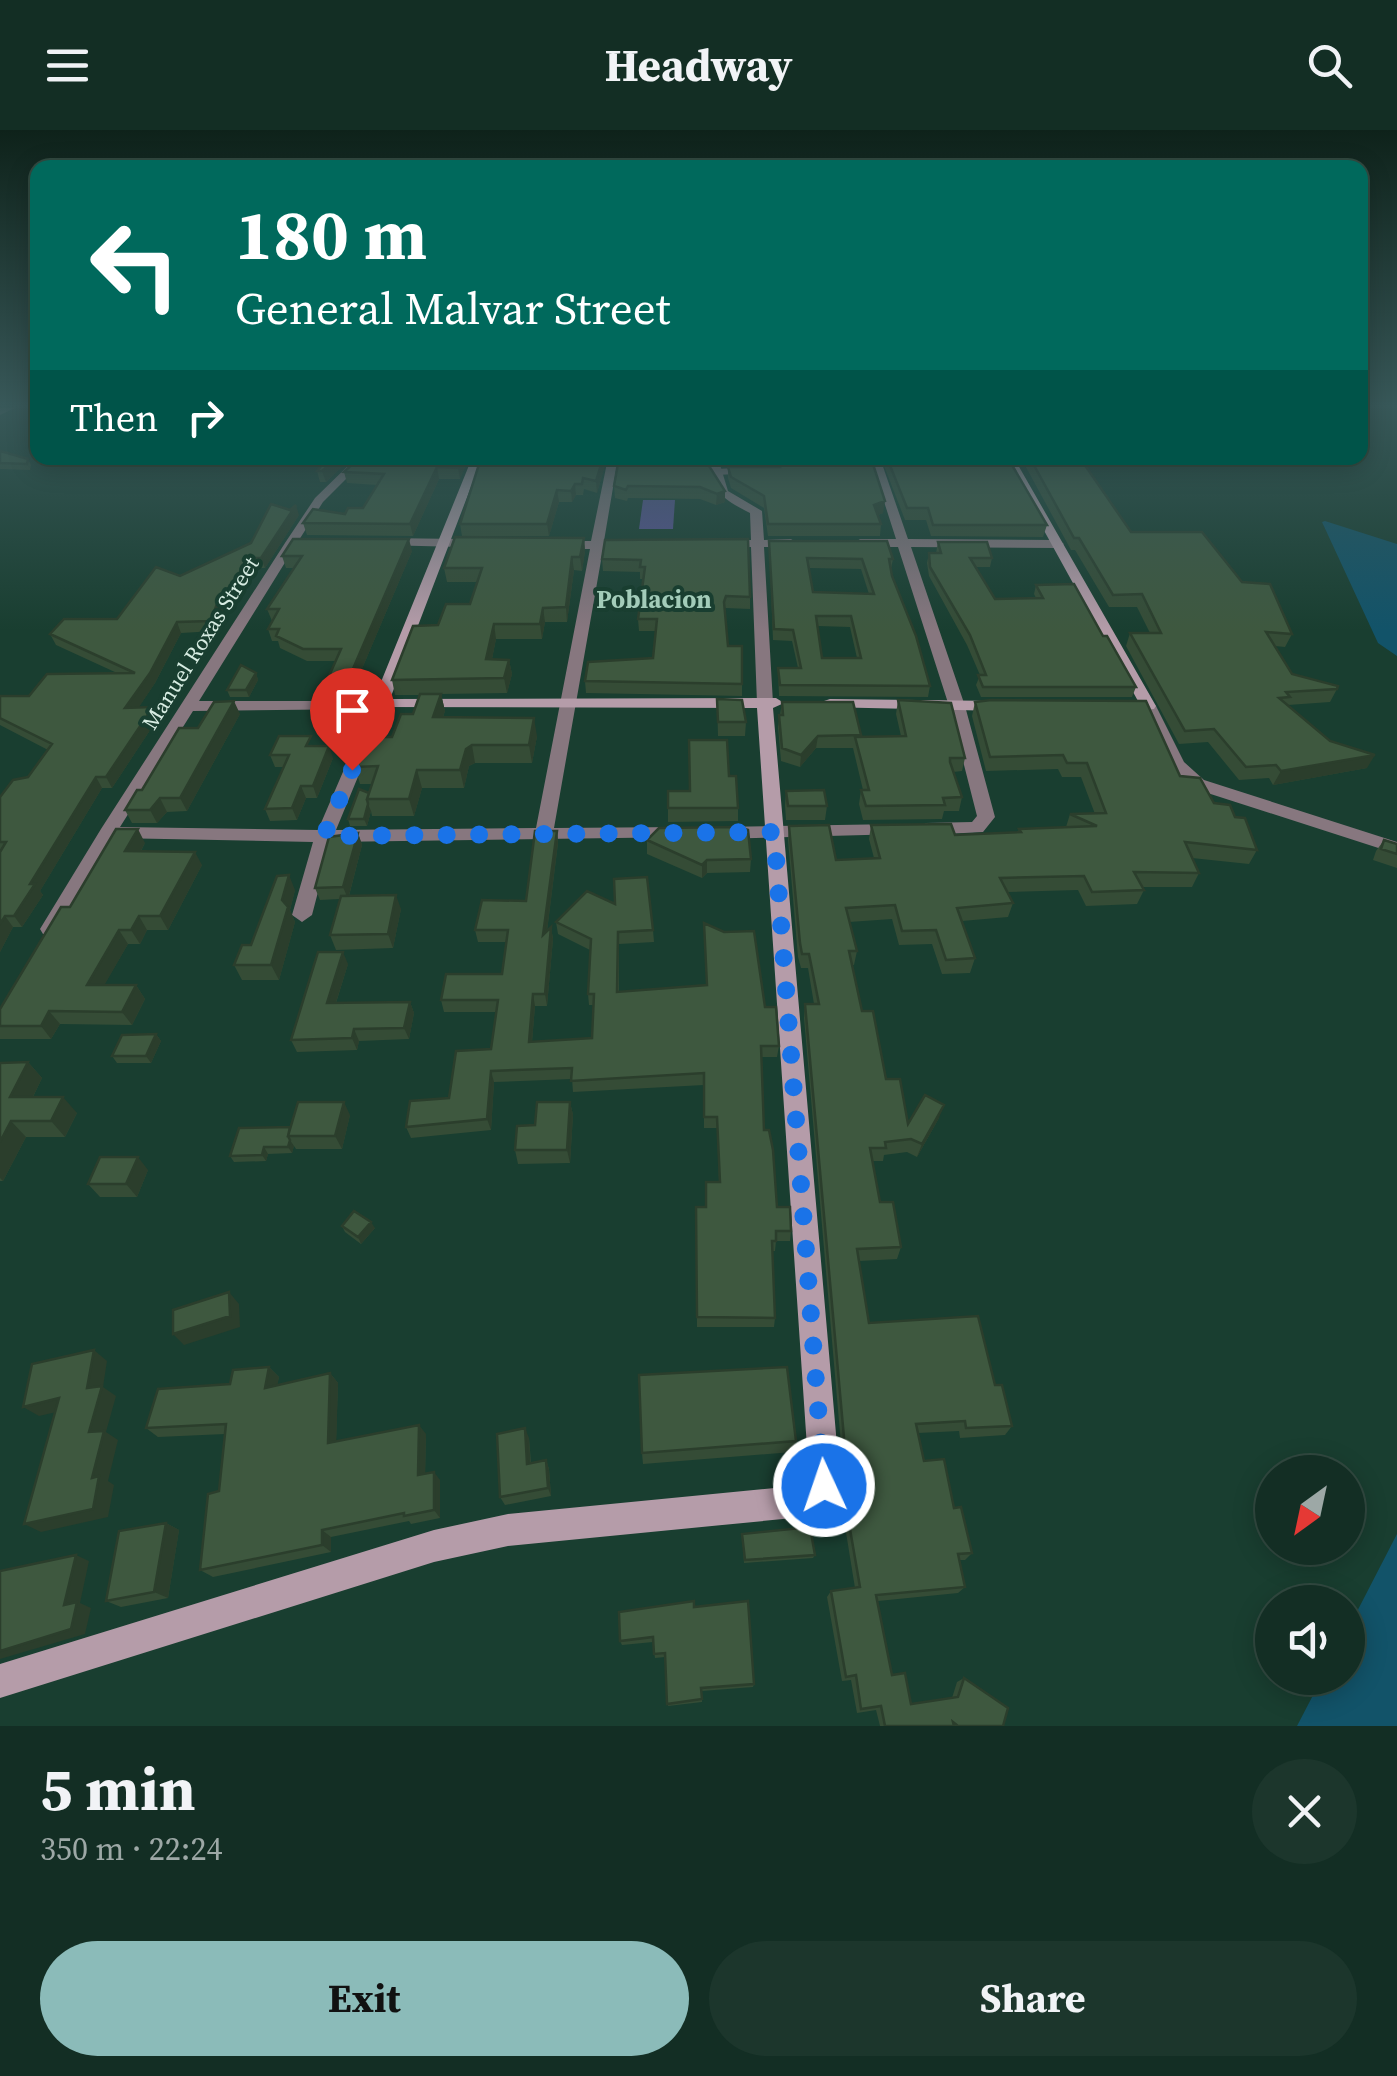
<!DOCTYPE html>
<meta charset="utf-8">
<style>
:root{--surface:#132e24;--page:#1c362c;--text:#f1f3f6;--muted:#9da8a6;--line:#324a41;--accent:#8bbbb9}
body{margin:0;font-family:"Source Serif 4",serif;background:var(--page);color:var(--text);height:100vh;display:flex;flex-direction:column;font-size:38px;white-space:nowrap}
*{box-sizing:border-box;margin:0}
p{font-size:32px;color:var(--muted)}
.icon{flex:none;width:55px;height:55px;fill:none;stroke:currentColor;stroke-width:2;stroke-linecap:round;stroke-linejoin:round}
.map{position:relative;height:1596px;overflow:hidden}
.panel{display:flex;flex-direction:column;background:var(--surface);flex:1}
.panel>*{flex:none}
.hud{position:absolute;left:30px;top:30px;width:1338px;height:305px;border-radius:20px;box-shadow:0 5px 25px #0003,0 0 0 2px var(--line);background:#00695c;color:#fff;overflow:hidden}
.needle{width:65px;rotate:213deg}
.buttons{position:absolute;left:1255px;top:1325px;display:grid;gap:20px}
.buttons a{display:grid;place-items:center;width:110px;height:110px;border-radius:50%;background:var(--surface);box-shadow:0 5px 25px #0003,0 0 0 2px var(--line);font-size:50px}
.pin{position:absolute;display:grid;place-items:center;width:85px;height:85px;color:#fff;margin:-102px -42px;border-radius:50% 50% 50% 0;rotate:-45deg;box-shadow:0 0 10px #0007}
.pin .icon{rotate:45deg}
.me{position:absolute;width:110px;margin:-55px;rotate:357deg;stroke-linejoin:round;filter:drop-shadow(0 0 8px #0008)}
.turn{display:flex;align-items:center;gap:35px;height:210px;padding:0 40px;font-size:45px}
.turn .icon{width:130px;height:130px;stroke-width:2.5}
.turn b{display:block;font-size:70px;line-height:85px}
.then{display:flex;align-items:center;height:95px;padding:0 40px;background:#0003;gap:20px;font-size:38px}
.round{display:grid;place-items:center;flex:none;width:105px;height:105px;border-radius:52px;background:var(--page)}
.overview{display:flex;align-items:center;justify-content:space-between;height:170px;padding:0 40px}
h1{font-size:60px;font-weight:700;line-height:75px}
.action{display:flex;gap:20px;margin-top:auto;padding:20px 40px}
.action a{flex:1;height:115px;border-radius:60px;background:var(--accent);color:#111;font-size:40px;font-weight:700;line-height:115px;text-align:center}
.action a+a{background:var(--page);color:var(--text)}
header{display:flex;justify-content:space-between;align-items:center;height:130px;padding:0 40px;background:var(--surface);font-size:45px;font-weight:700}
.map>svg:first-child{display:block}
.green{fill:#595396}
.water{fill:#125369}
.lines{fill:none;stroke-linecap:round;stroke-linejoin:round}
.lane{stroke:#87777f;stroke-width:6}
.street{fill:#87777f;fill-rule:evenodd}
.secondary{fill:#b59ca9;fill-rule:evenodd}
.wall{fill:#354c36;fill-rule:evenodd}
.shaded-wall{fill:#2b3e2c}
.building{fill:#3e583f;stroke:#2b3e2c;stroke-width:2.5;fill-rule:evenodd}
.route{stroke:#1a73e8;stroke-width:18;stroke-dasharray:0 32.4}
.labels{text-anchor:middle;stroke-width:8;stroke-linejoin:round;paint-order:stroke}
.far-street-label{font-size:22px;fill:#d7ece2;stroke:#193e30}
.far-quarter-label{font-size:25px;font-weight:bold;fill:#a3ccb9;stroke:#193e30}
</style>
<header><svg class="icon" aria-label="menu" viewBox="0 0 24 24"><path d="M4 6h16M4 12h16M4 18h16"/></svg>Headway<svg class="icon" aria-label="search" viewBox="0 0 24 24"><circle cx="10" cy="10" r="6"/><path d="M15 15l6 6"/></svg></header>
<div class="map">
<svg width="1397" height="1596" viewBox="0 0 1397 1596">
<rect width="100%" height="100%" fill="#193e30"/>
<path class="green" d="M643 370H675L673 399H639Z"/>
<path class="water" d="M1325 391 1397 414V526L1378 513 1322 392Z
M1397 1404V1596H1297L1322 1548H1348V1499Z"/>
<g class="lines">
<path class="lane" d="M716 342 757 340 768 328"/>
<path class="street" d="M0 278H15L0 285Z
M356 328H367L323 372 299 410 316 408 322 412 294 418 199 571H386L388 574 336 700 536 698 590 419H560L554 415 560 411H591L608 328H618L604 411H631L637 415 631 419H603L554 698 682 697 688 699 691 703 688 707 331 712 312 785 302 792 292 785 313 712 113 708 57 804H43L40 799 101 699 285 413 315 368ZM370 579 318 700 120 697 193 581Z
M708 328H718L728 361 762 381 764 410 791 409 797 413 791 417H764L773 573 765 578 757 573 751 417 720 418 714 414 720 410H751L750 383C719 367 715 363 708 328Z
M870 328H880L908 409 1058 410 1064 414 1058 418 911 417 965 576 995 687 983 702 926 705 917 699 926 693 972 692 977 686 949 576 898 417H860L854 413 860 409H896Z
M385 408 461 409 467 413 461 417 381 415 379 412Z
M1148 571 1156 576 1184 632 1204 650 1397 712V724L1192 658 1169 635 1140 576Z
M897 694 903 696 906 700 903 704 721 709 712 703 721 697Z"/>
<path class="secondary" d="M472 328H482L390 569 776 568 784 573 773 578 840 1350 825 1381 814 1386 508 1416 434 1432 0 1568V1534L434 1400 508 1384 805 1355 809 1347 757 578 374 577 372 574Z
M1004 328H1014L1156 576 1154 579 1130 581 1122 576 1124 573 1138 571Z
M830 569 1001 571 1009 576 1001 581 824 577V571Z"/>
</g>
<path class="wall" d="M0 321 28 329 31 335 30 340 0 339Z
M328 328H351L326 352H320L317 341Z
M359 328H467L468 329 460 349H439L413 406 307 405 303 393 363 378 377 355 347 353 344 342Z
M607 328 597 363 584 359 583 365H576L572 372H559L549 406H462L460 394Z
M619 328 725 361V372L716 375 700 369 628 368 627 371 615 368 614 356Z
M775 328H871L883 383 878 385 881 394 880 406H768L764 378 731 358 728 348V337H777Z
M881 328H980L984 335 1047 395 1043 407 931 406 926 390H905Z
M1021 328H1080L1131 402 1242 452 1292 504 1285 517 1275 516 1292 544 1337 559 1330 572 1288 575 1330 611 1367 638 1273 655 1269 648 1239 650 1208 612 1179 614 1126 516 1130 503H1150L1137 477H1109L1075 420H1071Z
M299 385 265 438H255L222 483 215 501 181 503 155 553 138 578 153 577 158 588 112 658H102L40 761 43 765 22 797H13L0 822V667L28 647 48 620 0 595V566H29L117 543 56 515 50 504 117 489 180 446 251 413Z
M584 408 585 421 582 441 574 440 567 492H545L542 509H496L492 529 509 530 512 544 507 563 441 564 445 581 443 587 537 606 532 633H475L469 636 464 658H422L414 686H372L371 681 367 696H350L348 689 369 663 372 654H360L355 637 392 607 413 584 420 565H395L392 550 438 495 470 474 477 452H447L444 438Z
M605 410 750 467V479L725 478 724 481 728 516H742V566L586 563 585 551 653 528 656 501H639L638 489 643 449H640V442L603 441 602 429Z
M769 411 893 429 891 439 892 446 930 556 928 567 779 566 778 538H798L792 511 773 510ZM809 438 861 439 869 464 813 462ZM818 496 850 497 857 528H822Z
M938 412 992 428 990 437H976L995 469 1036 468 1034 464 1036 455 1103 506 1136 557 1132 567H981L976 555 980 545 967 515 929 446 927 433 929 423H936Z
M412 421 350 567H329L325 555 336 531H307L280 518 278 511H272L268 499 272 491 267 479 294 438H286L282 426Z
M256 543 258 550 249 567H230L227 560Z
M717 569 746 592 745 606H718Z
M898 570 965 628 962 641 953 642 962 667 959 681H944L942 689 863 690 859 674 861 660H863L853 618H816L800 637 781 631 778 597 782 572 861 605 860 607 901 606 896 584Z
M975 572 1180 646 1214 673 1235 687 1257 720 1249 734 1192 728 1199 743 1192 757H1142L1144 760 1137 774 1086 776 1078 760 1008 762 1013 773 1008 787 962 791 975 828 970 843 942 844 932 814 899 815 892 789 849 792 857 821 854 835H852L862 881 886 949 908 994 939 988 917 1027 907 1022 884 1025 883 1031H872L880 1072 901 1117 897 1129 859 1131 869 1193 995 1255 1012 1296 1005 1305 960 1308 959 1301 918 1303 924 1331 954 1378 972 1423 965 1430H959L965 1457 958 1463 878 1471 892 1545 911 1574 952 1568 957 1552 964 1548 1003 1596H880L876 1580 857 1583 851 1550 842 1551 827 1467 831 1461 855 1458 843 1384 836 1385 835 1370 844 1349 804 888 805 874H814L808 838H801L798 827 788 710 789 696 836 730 874 728 869 709 871 695 955 705 1018 703 1019 699 1066 697 1070 684H1095L1081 647H1062L1058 639 986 641 972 586Z
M240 584 187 681 167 682 157 693H132L125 680 198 598Z
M314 616 333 628 317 668H306L297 690 270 691 265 679 284 637H275L270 625Z
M729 646 738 678V691L668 692V678L690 661Z
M786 661 827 676 825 690H786L785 675Z
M557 701 558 713 547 801 551 797 553 809 547 876H535L532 912 592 908 593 875H589L588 864 590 820 558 804 556 792 653 800 654 812 619 814V862L765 877 779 916 777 927H761L764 1000 777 1077 791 1101 790 1111H776L775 1121H772L775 1188 774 1197H697L696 1077H706L719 1052 717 998H704V955L573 962 572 949 494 952 491 1000 411 1008 406 997 449 968 491 919 496 882H444L441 870 502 844 506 812H478L475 800 526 771Z
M358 703 362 715 349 766 401 779 393 818 336 820 330 805 340 769 320 770 315 758Z
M647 710 751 729 750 742 707 743 702 748 647 724Z
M1384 710 1397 714V738L1373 730 1376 721Z
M145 713 141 721 202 735 168 800H147L140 814H128L104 855H136L145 869 132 895 60 894 51 909H0V879L70 777Z
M295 760 290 780 295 792 279 850H242L234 835Z
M348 834 336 873 410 872 414 883 409 909 359 911 357 920 297 922 291 910Z
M156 904 161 911 151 933H117L112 926Z
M28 932 42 948 33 967 77 983 65 1007H26L3 1051H0V933Z
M570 972 573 985 570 1033 518 1034 515 1020 535 995Z
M350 985 342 1019H296L294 1016 292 1023 268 1024 266 1031 234 1032 230 1026 290 997Z
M148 1040 137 1067H100L88 1054Z
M342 1096 375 1098 361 1114 345 1102Z
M269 1237 279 1247 277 1255 330 1243 338 1253 336 1311 426 1304 425 1344 440 1350V1388L411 1394 409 1391 331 1407V1422L213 1447 200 1440 219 1361 225 1304 158 1307 146 1298 230 1254Z
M529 1308 531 1333 546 1330 549 1339 551 1366 505 1375 500 1367Z
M796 1311 793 1322 643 1334 642 1323Z
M166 1393 179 1400 168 1468 121 1477 106 1471Z
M742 1404 815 1425 813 1428 744 1433Z
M694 1477 754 1554 753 1557 702 1561V1572L668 1576 665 1527 655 1528 653 1512 622 1515 620 1511Z"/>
<path class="shaded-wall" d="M337 328H351L326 352 322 341Z
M462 328H467L468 329 460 349 458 338Z
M603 328H607L597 363 596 351Z
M437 337 439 349 413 406 410 394Z
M575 354 576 365 572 372 571 361Z
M557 360 559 372 549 406 547 394Z
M725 361V372L716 375 717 364Z
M885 371 883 383 873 387 874 375Z
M296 375 299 385 265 438 261 428Z
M584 408 585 421 582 441 580 427Z
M409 409 412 421 350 567 346 555Z
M572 427 574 440 567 492 566 477Z
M251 428 255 438 222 483 215 501 210 491 218 472Z
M543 478 545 492 542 509 540 494Z
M177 492 181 503 155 553 131 589 125 578Z
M494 494 496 509 489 544 486 529Z
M509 530 512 544 507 563 504 548Z
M256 543 258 550 249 567 246 560Z
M441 564 445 581 437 604 433 587Z
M234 571 240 584 187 681 180 668Z
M153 577 158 588 112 658 106 647Z
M534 588 537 606 532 633 529 615Z
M818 606 816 618 800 637 801 625Z
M472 615 475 633 469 636 464 658 460 640 466 619Z
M329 616 333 628 317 668 313 656Z
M1375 625 1367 638 1273 655 1281 641Z
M417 640 422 658 414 686 409 669Z
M96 647 102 658 40 761 43 765 22 797 14 786 30 754Z
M301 656 306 668 297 690 292 678Z
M160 668 167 682 157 693 150 680Z
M368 674 371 681 367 696 364 689Z
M138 699 145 713 133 735 125 721Z
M557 701 558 713 545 817 543 805Z
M358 703 362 715 348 769 343 757Z
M195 722 202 735 168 800 160 786Z
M707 730V743L702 748V735Z
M289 745 295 760 290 780 295 792 279 850 271 835 282 770Z
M396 765 401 779 393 818 388 804Z
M5 786 13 797 0 822V794Z
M139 786 147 800 140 814 131 800Z
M551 797 553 809 547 876 545 864Z
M119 800 128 814 97 868 87 855Z
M343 822 348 834 332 885 327 873Z
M136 855 145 869 132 895 122 882Z
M533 864 535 876 531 924 529 912Z
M410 872 414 883 409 909 404 898Z
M49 881 60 894 51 909 41 896Z
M354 899 359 911 357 920 352 908Z
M156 904 161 911 151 933 146 926Z
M28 932 42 948 25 983 10 967Z
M491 941 494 952 491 1000 487 989Z
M63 967 77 983 65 1007 51 991Z
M344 972 350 985 342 1019 335 1006Z
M570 972 573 985 570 1033 567 1020Z
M944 975 939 988 917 1027 922 1014Z
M11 991 26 1007 3 1051 0 1048V1012Z
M290 1010 294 1016 292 1023 288 1017Z
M264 1017 268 1024 266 1031 262 1025Z
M138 1027 148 1040 137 1067 126 1054Z
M371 1092 375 1098 361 1114 358 1107Z
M229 1162 239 1174 240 1197 184 1215 173 1204Z
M94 1220 107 1231 103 1257 116 1266 106 1302 118 1310 108 1351 114 1355 108 1387 41 1402 24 1394 92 1348 87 1258Z
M269 1237 279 1247 275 1268 265 1258Z
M330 1243 338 1253 336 1322 328 1313Z
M59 1268 74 1278 39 1286 23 1277Z
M419 1295 426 1304 425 1353 418 1345Z
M525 1298 529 1308 531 1343 527 1334Z
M546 1330 549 1339 551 1366 548 1358Z
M434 1342 440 1350V1388L434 1380Z
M166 1393 179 1400 168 1468 154 1462Z
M322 1400 331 1407V1422L322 1415Z
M76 1425 89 1431 80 1473 91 1478 85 1504 0 1529V1521L64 1475Z"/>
<path class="building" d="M0 321 28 329 27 334 0 333Z
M328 328H337L322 341H317Z
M359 328H462L458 338 437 337 410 394 303 393 313 379 345 384 348 378H363L384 344 344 342Z
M481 328H603L596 351 583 348 582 354H575L571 361 557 360 547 394H460Z
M619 328H704L725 361 717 364 700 357 628 356 626 360 614 356Z
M778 328H871L885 371 874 375 881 394H768L764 366 731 347 728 337H780Z
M887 328H980L984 335H1012L1047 395H933L928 378H907Z
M1030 328H1080L1131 402H1202L1242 452 1270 454 1292 504 1266 502 1292 544 1338 556 1337 559 1286 562 1290 567 1279 568 1330 611 1375 625 1281 641 1276 635 1246 637 1214 599 1185 601 1130 503H1161L1142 464 1113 465 1079 408H1074Z
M271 374 290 380 296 375 261 428H251L218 472 210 491 177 492 150 543 125 578 153 577 106 647H96L30 754H35L14 786H5L0 794V722L6 712H0V667L13 650 28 647 52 614 0 588V566H29L47 544 135 543 50 504 64 489H117L156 437 180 446 251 413Z
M455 407 584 408 580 427H572L566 477 543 478 540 494H494L486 529 509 530 504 548 392 550 413 496 438 495 446 474H470L482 438H444Z
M293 409H409L346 555H325L341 519H303L276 506 279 499H268L279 479H267L302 426H282Z
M748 409 750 467 726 466 724 472 728 516H742V554L585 551 588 532 653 528 657 489H638L645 437H640L641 430 602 429 605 410Z
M769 411H887L893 429H889L892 446 916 506 930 556 780 555 778 538H801L793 500 774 499ZM807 428 862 429 874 464 813 462ZM816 486H851L861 528H822Z
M938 412H987L992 428H970L995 469 1043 468 1036 455 1074 454 1103 506H1107L1136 557H983L978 545H986L970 505 930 437 929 423H941Z
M241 535 256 543 246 560H227Z
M420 564H441L433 587 534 588 529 615H472L466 619 460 640H417L409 669H367L378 636 355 637 366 607H392L401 584H413Z
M717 569 742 570 746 592H718Z
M898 570 951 573 965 628H950V632L962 667 943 668 945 675 866 676 861 660H869L855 607 906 606Z
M991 570 1146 571 1180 646 1200 648 1214 673 1230 675 1235 687 1245 688 1257 720 1185 712 1199 743 1134 742 1144 760 1092 762 1084 746 1000 748 1013 773 957 778 975 828 946 830 936 800 902 801 895 775 846 778 857 821H849L862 881H873L886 949H900L908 994 925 965 944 975 922 1014 911 1009 885 1012 886 1018H870L880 1072H893L901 1117 857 1119 869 1193 978 1186 995 1255H1002L1012 1296 966 1298 965 1291 916 1294 924 1331 944 1329 954 1378 961 1377 972 1423 958 1424 965 1457 876 1465 892 1545 905 1543 911 1574 958 1567 964 1548 1008 1578 1003 1596H958L953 1592 954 1596H885L881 1576 861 1579 856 1545 846 1547 831 1461 860 1457 846 1376 840 1377 838 1362 847 1341 805 874H819L809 824H802L800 813 789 696 829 695 836 730 880 728 871 695 951 694 955 705 1021 702 1019 699 1097 696 1070 684 1106 683 1087 633H1067L1063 625 990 627 975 572Z
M234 571 180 668H160L150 680H125L137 660H142L179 598H198L214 572Z
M782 572H853L861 605 818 606 801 625 782 618 779 585H783Z
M279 606H311L306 616H329L313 656H301L292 678 265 679 289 625H270Z
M689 610H727L729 646H736L738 678H668V661H690Z
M359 659 369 663 367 669 368 674 364 689H348Z
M824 660 827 676H788L786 661Z
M739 697 748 700 751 729 707 730 702 735 647 710 659 698Z
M116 699H138L125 721 195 722 160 786H139L131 800H119L87 855H136L122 882 49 881 41 896H0V879L61 777H70Z
M535 701H557L543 805 551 797 545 864H533L529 912 592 908 594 864H588L591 809 556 792 587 761 615 774 614 749 647 747 653 800 618 802 617 862 707 855 704 793 724 802 754 801 765 877H776L779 916H761L764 1000H769L773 1020 777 1077H790L791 1101H776V1111H772L775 1188 697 1187 696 1077H706V1052H720L717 987H704V943L571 951 572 938 491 941 487 989 406 997 410 971 449 968 456 921 491 919 498 870H441L446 844H502L508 800H475L482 770 526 771Z
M358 703 343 757 315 758 329 707Z
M1384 710 1397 714V724L1381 719Z
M289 745 282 770 288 777 271 835H234L242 815H251L277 746Z
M396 765 388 804 330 805 341 766Z
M318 822H343L327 873 410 872 404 898 354 899 352 908 291 910Z
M156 904 146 926H112L122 905Z
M28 932 10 967H63L51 991H11L0 1012V933Z
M298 972H344L335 1006H288Z
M537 972H570L567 1020H515L517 996 535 995Z
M290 997 288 1006 290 1010 288 1017H264L262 1025 230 1026 239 998Z
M100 1027H138L126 1054H88Z
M354 1081 371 1092 358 1107 342 1096Z
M229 1162 230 1186 173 1204V1180Z
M94 1220 87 1258 102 1256 89 1302 104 1301 92 1348 99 1346 93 1379 24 1394 59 1268 23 1277 32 1234Z
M269 1237 265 1258 330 1243 328 1313 419 1295 418 1345 434 1342V1380L404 1386V1383L322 1400V1415L200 1440 208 1364 219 1361 226 1294 146 1298 158 1259 230 1254 233 1240Z
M787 1237 796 1311 642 1323 639 1245Z
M525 1298 527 1334 546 1330 548 1358 500 1367 497 1304Z
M166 1393 154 1462 106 1471 119 1401Z
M810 1397 815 1425 745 1430 742 1404Z
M76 1425 64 1475 77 1472 71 1499 0 1521V1441Z
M694 1471V1477L748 1471 754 1554 701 1558 702 1569 667 1574 665 1523 654 1524 653 1507 620 1511 619 1482Z"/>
<linearGradient id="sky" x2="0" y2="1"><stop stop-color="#0e221a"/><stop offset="0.55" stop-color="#385859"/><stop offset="1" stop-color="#385859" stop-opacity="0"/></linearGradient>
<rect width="1397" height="501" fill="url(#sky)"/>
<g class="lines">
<path class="route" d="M352 640 324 706 774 702 824 1356"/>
</g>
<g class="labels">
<g class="far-street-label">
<text transform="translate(200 513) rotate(-58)" y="8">Manuel Roxas Street</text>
</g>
<g class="far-quarter-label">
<text x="654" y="478">Poblacion</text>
</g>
</g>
</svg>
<div class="buttons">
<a><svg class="needle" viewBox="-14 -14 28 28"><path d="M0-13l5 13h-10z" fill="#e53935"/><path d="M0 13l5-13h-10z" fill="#9da8a6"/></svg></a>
<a><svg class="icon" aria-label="sound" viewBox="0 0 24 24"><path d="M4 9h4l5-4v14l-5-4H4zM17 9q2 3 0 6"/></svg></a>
</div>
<div class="pin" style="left:352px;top:640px;background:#d93025"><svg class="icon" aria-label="arrive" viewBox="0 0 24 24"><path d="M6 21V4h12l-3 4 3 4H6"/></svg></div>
<svg class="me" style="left:824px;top:1356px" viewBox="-20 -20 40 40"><circle r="17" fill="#1a73e8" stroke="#fff" stroke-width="3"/><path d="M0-11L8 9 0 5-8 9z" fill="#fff"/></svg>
<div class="hud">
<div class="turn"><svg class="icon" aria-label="left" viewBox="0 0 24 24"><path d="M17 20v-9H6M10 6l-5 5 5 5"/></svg><div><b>180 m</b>General Malvar Street</div></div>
<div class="then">Then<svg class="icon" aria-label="right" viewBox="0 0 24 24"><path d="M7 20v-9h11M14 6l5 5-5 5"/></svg></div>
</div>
</div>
<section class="panel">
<div class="overview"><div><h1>5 min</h1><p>350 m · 22:24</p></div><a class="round"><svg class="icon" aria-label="close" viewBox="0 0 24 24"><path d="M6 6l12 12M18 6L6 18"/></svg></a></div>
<div class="action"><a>Exit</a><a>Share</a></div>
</section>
